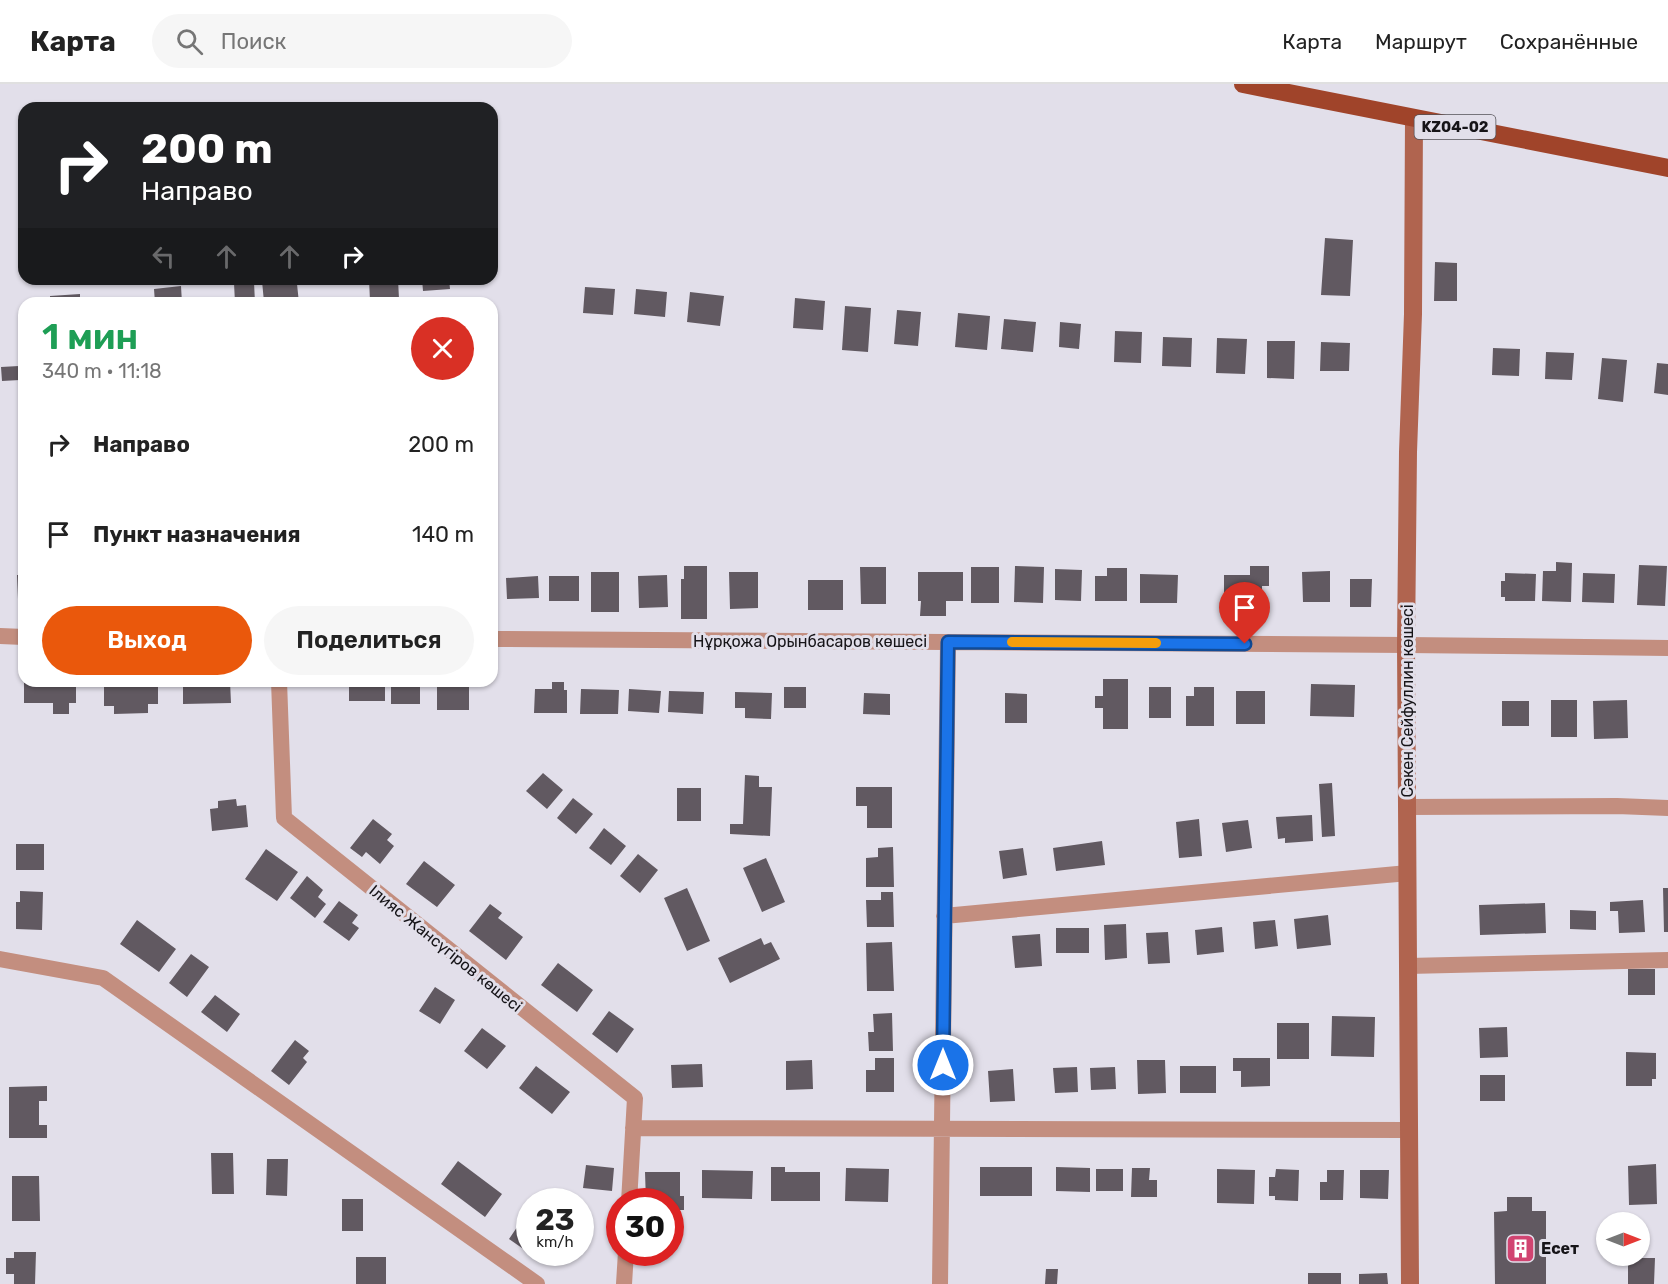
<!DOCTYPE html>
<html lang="ru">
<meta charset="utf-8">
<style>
:root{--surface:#fff;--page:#f6f6f6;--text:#222;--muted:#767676;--line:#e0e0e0;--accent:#ea580c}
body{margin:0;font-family:Rubik,sans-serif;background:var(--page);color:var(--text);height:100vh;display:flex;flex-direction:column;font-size:22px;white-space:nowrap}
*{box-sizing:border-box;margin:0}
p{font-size:20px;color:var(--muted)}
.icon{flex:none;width:33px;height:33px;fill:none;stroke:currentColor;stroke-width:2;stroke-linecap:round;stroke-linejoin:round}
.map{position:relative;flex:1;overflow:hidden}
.drawer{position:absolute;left:18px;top:213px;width:480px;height:390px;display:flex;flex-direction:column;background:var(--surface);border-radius:18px;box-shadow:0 2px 4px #0004}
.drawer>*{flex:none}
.guide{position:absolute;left:18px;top:18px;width:480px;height:183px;border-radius:18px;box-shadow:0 2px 4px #0004;background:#202124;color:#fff;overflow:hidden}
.needle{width:39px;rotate:90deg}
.controls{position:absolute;left:1596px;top:1128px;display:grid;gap:12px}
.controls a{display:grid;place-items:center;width:54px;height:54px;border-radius:50%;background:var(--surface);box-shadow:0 2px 4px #0004;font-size:30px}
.speed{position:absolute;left:516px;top:1104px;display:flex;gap:12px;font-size:30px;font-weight:700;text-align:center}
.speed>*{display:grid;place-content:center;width:78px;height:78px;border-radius:50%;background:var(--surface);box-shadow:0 2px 4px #0004;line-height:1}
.speed small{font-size:15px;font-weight:400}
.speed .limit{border:9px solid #d22;background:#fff;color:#111}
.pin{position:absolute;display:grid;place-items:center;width:51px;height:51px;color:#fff;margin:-62px -26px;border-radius:50% 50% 50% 0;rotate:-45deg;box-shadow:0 0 6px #0007}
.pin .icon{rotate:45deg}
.me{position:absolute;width:66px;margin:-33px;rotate:0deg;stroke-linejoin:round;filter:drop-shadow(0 0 4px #0008)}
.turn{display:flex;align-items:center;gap:21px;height:126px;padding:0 24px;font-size:27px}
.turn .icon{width:78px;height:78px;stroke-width:2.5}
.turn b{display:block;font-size:42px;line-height:51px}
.lanes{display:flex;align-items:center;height:57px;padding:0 24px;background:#0003;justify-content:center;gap:30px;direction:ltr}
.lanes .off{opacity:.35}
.round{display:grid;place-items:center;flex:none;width:63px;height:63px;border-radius:32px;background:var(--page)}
.head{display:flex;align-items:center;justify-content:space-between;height:102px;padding:0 24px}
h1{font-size:36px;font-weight:600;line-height:45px;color:#1e9e55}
.cta{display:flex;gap:12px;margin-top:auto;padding:12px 24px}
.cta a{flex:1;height:69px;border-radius:36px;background:var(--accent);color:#fff;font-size:24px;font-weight:600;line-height:69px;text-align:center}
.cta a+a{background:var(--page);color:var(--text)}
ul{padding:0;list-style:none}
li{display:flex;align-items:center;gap:18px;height:90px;padding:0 24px}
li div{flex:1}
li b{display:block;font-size:22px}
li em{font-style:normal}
header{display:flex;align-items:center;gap:36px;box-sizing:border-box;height:84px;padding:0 30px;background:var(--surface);border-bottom:2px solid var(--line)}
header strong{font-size:28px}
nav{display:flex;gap:33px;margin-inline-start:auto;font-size:21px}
.search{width:420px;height:54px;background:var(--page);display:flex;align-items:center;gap:15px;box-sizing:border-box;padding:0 21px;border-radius:33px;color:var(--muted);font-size:22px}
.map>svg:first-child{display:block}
.building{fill:#615961}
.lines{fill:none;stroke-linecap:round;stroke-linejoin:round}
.street{stroke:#c38e7f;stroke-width:16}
.secondary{stroke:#b0644f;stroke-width:18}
.primary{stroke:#a0442a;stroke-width:18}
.route-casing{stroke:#114b97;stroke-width:15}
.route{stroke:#1a73e8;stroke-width:10}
.slow{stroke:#f59e0b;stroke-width:10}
.labels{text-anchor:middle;stroke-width:6;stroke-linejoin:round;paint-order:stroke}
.shield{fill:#e2dfea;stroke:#535157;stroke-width:1.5}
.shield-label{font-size:15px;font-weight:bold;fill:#161418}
.street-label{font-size:16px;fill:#161418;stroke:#e2dfea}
.poi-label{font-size:16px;font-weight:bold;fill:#161418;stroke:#e2dfea;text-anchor:start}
</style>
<header>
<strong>Карта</strong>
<div class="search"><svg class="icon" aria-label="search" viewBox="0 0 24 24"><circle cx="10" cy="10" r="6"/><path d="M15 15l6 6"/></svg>Поиск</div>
<nav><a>Карта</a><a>Маршрут</a><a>Сохранённые</a></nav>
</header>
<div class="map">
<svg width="1668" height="1200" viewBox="0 0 1668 1200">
<rect width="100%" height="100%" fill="#e2dfea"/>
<path class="building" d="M1325 154 1353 156 1350 212 1321 211Z
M1435 178 1457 179V217H1434Z
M290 195V201L297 200 299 219H284L283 217 264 218 262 197Z
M369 195H398L399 215 370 217Z
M422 195H449L450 205 423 207Z
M254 198 255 219H235L234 199Z
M181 202 182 219H155L154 205Z
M585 203 615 205 613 231 583 229Z
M636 205 667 208 665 233 634 230Z
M690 208 724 212 720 242 687 238Z
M80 210V219H50V212Z
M795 214 825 217 823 246 793 244Z
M845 222 871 224 868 268 842 266Z
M897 226 921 228 918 262 894 260Z
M958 229 990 232 987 266 955 263Z
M1004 235 1036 238 1033 268 1001 265Z
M1060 238 1081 240 1079 265 1059 263Z
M1115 247 1142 248 1141 279 1114 278Z
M1163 253 1192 254 1191 283 1162 282Z
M1217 254 1247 255 1245 290 1216 289Z
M1267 257H1295L1294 295 1267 294Z
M1321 258 1350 259 1349 287H1320Z
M1493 264 1520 265 1519 292 1492 291Z
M1546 268 1574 269 1572 296 1545 295Z
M1602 274 1627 276 1623 318 1598 315Z
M1657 279 1668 280V311L1654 309Z
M19 282 20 296 2 297 1 283Z
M1556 478 1572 479 1571 518 1542 517 1543 487H1556Z
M1639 481 1667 482 1665 522 1637 521Z
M684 482H707V535H681V495H684Z
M1015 482 1044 483 1043 519 1014 518Z
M1250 482H1269V502H1262V519H1224V491H1250Z
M860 483H886V520H861Z
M971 483H999V519H971Z
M1107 484H1127V517H1095V492H1107Z
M1055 485 1082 486 1081 517 1055 516Z
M1330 487V518H1303L1302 488Z
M591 488H619V528H591Z
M729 488H758V524L730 525Z
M918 488H963V517H946V532H920L921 517H918Z
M1505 489 1536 490 1535 517H1505V513H1501V497H1505Z
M1583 489 1615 490 1614 519 1582 518Z
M1140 490 1178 491 1177 519H1140Z
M17 491H24V515H18Z
M667 491 668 523 639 524 638 492Z
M538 492 539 514 507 515 506 494Z
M549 492H579V517H549Z
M1350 495H1372L1371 523H1350Z
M808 496H843V526H808Z
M1103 595H1128V645H1103V624H1095V612H1103Z
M183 597H230L231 619 183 620Z
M391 597H420V620H391Z
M158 598V620H148V629L114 630V622H104V599Z
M349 598H385V617H349Z
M552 598H564V606H567V629H534L535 605H552Z
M24 599H76V619H69V630H53V619H24Z
M1311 600 1355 601 1354 633 1310 632Z
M437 603H469V626H437Z
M784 603H806V624H784Z
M1149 603H1171V634H1149Z
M1194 603H1214V642H1186V612H1194Z
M581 605 619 606 618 630H580Z
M629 605 661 607 659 629 628 627Z
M669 607 704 608 703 630 668 628Z
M1236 607H1265V640H1236Z
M735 608 772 609 771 635 745 634V624H735Z
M864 609 890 610V631L863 630Z
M1005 609 1027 610V639H1005Z
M1551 616H1577V653H1551Z
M1627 616 1628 654 1594 655 1593 617Z
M1502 617H1529V642H1502Z
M543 689 563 706 547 725 526 707Z
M745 691 759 692V703H772L770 752 730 750V740H743Z
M1332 699 1335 752 1322 753 1319 700Z
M856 703H892V744H867V722H856Z
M677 704H701V737H677Z
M573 714 593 730 576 750 557 734Z
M236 715 237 722 246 721 248 743 212 747 210 725 218 724V717Z
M1312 731 1313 757 1285 759V754L1278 755 1276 733Z
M373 735 392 750 387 756 394 762 380 780 366 768 362 773 350 764Z
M1199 735 1202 772 1179 774 1176 738Z
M1248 736 1252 764 1226 768 1222 739Z
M604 744 626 762 611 781 589 764Z
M1102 757 1105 781 1056 787 1053 764Z
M16 760H44V786H16Z
M893 763 894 803H866V774L878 773V764Z
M1023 764 1027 791 1003 795 999 767Z
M266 765 298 788 277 817 245 795Z
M638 770 658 786 640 809 620 792Z
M766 774 785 818 762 828 743 784Z
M424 777 455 801 437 823 406 800Z
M307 792 323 806 318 813 326 820 315 834 290 814Z
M687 804 710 857 687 867 664 814Z
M1663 804H1668V848H1664Z
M20 807 43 808 42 846 16 845V818H20Z
M881 808H893L894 843H867L866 816H881Z
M1643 816 1645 848 1619 849 1618 827H1610V818Z
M339 817 358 831 352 839 359 844 349 857 323 838Z
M1545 819 1546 849 1480 851 1479 821Z
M490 820 502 829 498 834 523 853 506 876 469 847Z
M1570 826 1596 827V846L1570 845Z
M1328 831 1331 861 1297 865 1294 835Z
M137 836 176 865 159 888 120 860Z
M1275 836 1278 862 1255 865 1253 838Z
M1126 840 1127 874 1105 876 1104 841Z
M1222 843 1224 868 1197 871 1195 846Z
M1056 844H1089V869H1056Z
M1168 848 1170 879 1148 880 1146 849Z
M1040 850 1042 882 1015 884 1012 852Z
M761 854 764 861 771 858 780 875 730 899 718 874Z
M892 858 894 907H867L866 859Z
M191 870 209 883 187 913 169 899Z
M558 879 593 906 577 928 541 901Z
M1628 885H1655V911H1628Z
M435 903 455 916 440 940 419 927Z
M215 911 240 930 227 948 201 928Z
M609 927 634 945 617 969 592 950Z
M892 929 893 967H869L868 948H874L873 930Z
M1332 932 1375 933 1374 973 1331 972Z
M1277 939H1309V975H1277Z
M1507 943 1508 973 1480 974 1479 944Z
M482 944 506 962 487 985 464 967Z
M295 956 309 967 303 974 307 978 289 1001 271 987Z
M1626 968 1656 969V995H1652V1002H1626Z
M875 974H894V1008H866V986H875Z
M1233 974H1270V1002L1241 1003V987H1233Z
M812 976 813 1005 786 1006V977Z
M1137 976H1165L1166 1009 1138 1010Z
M702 980 703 1003 672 1004 671 981Z
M536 982 570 1008 552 1030 519 1004Z
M1180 982H1216V1009H1180Z
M1077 983 1078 1008 1055 1009 1053 984Z
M1115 983 1116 1005 1091 1006 1090 984Z
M1013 985 1015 1017 990 1018 988 987Z
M1480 991H1505V1017H1480Z
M47 1002V1017H39V1041H47V1054H9V1003Z
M211 1069H233L234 1110H212Z
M267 1075H288L287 1112 266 1111Z
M458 1077 502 1110 485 1133 441 1100Z
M1656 1080 1657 1120 1629 1121 1628 1082Z
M586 1081 614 1084 612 1107 583 1104Z
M771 1083H785V1088H820V1117H771Z
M980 1083H1032V1112H980Z
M1056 1083 1090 1084V1108L1056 1107Z
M846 1084 889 1085 888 1118 845 1117Z
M1132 1084H1150L1149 1096H1157V1113H1131Z
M1096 1085H1123V1107H1096Z
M1217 1085 1255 1086 1254 1120 1217 1119Z
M1276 1085 1299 1086 1298 1117 1275 1116V1112H1269V1093H1275Z
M702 1086 753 1087 752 1115 702 1114Z
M1327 1086H1344L1343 1116H1320V1098H1327Z
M1360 1086H1389L1388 1115 1360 1114Z
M645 1088H680V1112H684V1126H670V1118H646Z
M12 1092H39L40 1137H12Z
M1507 1113H1532V1127H1546V1200H1495L1494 1128 1507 1127Z
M342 1115H363V1147H342Z
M526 1130 530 1132V1168H553L545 1180 509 1155Z
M14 1168H36L35 1200H14V1190H6V1174H14Z
M356 1173H386V1200H356Z
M1628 1174H1655L1654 1200H1628Z
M1046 1185H1058L1057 1200H1045Z
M1308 1189H1341V1200H1308Z
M1387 1189 1388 1200H1359V1190Z"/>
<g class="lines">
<path class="street" d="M0 552 24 553
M492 555 1406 561 1668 564
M279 597 284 734 635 1014 629 1118
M1407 723 1617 722 1668 724
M944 832 1408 789
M0 875 103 894 537 1200
M1408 882 1668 876
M633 1044 1409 1046
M624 1200 626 1168
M940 1200 948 558"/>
<path class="secondary" d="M1410 1200 1406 561 1408 368 1413 230 1414 35"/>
<path class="primary" d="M1243 0 1668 84"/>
</g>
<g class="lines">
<defs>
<path id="route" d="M943 981 948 558 1245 560"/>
</defs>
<use href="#route" class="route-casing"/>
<use href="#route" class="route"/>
<path class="slow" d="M1012 558 1156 559"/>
</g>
<defs>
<symbol id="building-square" viewBox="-11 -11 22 22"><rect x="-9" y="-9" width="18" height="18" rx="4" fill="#d14471" stroke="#e2dfea"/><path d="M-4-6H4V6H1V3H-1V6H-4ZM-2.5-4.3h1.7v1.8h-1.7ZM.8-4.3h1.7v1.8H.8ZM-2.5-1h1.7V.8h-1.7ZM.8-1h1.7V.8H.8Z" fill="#fff"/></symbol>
</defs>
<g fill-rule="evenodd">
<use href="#building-square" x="1504" y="1148" width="33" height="33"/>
</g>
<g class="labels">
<rect class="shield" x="1414.5" y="31" width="81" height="24" rx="4.5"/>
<g class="shield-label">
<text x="1455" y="48">KZ04-02</text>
</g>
<g class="street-label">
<text x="810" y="563">Нұрқожа Орынбасаров көшесі</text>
<text transform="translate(1407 617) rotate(-90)" y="6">Сәкен Сейфуллин көшесі</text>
<text transform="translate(446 864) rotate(39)" y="6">Ілияс Жансүгіров көшесі</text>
</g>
<g class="poi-label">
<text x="1541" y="1170">Есет</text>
</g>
</g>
</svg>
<div class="controls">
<a><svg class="needle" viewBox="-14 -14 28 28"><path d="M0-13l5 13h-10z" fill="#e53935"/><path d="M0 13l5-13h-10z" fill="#767676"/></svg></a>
</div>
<div class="speed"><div>23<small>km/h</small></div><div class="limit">30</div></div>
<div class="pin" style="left:1245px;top:560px;background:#d93025"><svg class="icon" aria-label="arrive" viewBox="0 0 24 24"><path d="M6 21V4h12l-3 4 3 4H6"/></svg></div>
<svg class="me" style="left:943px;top:981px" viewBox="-20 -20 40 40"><circle r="17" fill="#1a73e8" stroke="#fff" stroke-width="3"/><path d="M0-11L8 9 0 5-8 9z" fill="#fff"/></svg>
<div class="guide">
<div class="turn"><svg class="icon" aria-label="right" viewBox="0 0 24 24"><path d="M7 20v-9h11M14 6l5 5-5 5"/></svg><div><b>200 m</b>Направо</div></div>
<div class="lanes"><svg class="icon off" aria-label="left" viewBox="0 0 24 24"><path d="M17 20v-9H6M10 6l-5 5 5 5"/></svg><svg class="icon off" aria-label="ahead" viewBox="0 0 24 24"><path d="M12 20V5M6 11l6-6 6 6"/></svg><svg class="icon off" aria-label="ahead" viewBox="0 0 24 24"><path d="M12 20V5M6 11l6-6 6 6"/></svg><svg class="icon" aria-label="right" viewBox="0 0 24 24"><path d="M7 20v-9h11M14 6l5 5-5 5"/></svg></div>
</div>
<section class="drawer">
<div class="head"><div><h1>1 мин</h1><p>340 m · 11:18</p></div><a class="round" style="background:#d93025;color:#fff"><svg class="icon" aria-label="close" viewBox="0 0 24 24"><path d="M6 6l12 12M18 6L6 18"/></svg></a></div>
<ul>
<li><svg class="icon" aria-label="right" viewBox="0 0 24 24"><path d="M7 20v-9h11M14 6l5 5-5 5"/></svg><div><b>Направо</b></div><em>200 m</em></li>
<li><svg class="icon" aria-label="arrive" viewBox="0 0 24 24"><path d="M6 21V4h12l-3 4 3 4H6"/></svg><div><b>Пункт назначения</b></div><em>140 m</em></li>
</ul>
<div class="cta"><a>Выход</a><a>Поделиться</a></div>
</section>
</div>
